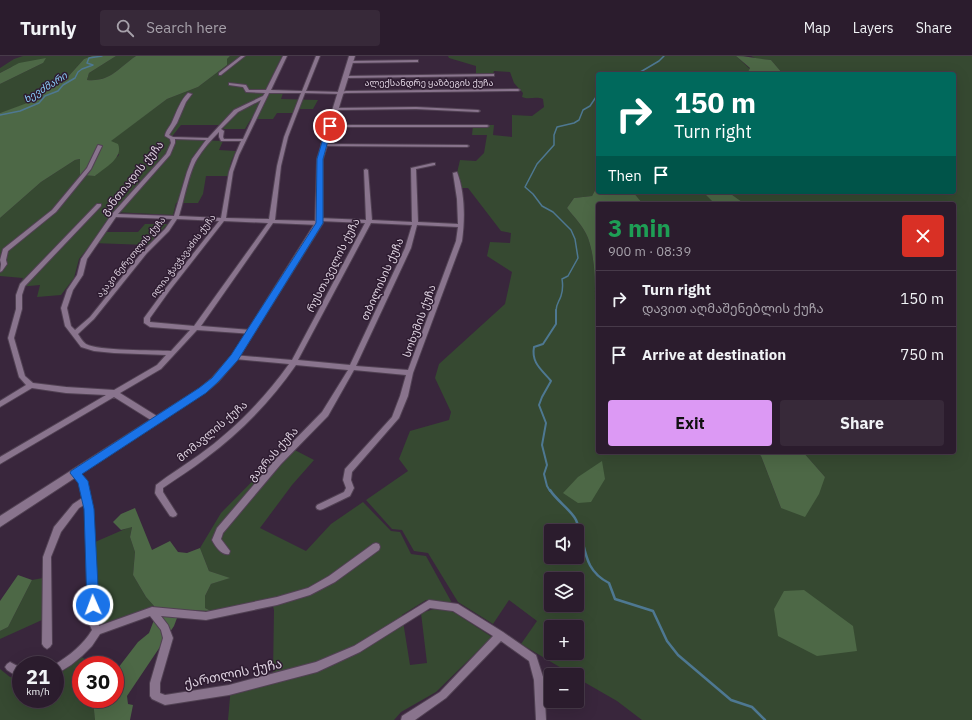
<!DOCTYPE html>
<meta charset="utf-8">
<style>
:root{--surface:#2b1c2d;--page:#372939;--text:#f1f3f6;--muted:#a6a1aa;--line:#473a49;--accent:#dc99f4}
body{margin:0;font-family:"IBM Plex Sans","Noto Sans Georgian",sans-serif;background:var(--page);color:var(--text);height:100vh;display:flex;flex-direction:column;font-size:15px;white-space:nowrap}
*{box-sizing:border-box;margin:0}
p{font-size:13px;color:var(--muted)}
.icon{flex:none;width:22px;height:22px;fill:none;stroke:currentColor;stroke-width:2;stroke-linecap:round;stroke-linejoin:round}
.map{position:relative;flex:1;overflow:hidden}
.panel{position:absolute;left:596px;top:146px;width:360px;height:252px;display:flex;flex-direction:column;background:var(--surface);border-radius:4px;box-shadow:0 4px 16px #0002,0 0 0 1px var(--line)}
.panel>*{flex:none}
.banner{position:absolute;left:596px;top:16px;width:360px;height:122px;border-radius:4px;box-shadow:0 4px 16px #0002,0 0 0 1px var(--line);background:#00695c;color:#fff;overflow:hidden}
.buttons{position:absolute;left:544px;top:468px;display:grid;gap:8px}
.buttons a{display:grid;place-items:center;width:40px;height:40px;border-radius:4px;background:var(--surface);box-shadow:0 4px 16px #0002,0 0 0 1px var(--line);font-size:20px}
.speed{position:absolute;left:12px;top:600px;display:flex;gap:8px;font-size:20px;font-weight:700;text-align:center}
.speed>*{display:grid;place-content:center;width:52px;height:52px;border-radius:50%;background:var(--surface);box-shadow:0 4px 16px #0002,0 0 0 1px var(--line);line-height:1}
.speed small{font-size:10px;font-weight:400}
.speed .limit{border:6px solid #d22;background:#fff;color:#111}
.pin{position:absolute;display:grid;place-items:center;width:34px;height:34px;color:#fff;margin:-17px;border:2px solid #fff;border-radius:50%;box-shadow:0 1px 4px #0007}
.me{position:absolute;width:44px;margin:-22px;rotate:358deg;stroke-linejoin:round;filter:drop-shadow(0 0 3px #0008)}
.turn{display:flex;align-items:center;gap:14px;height:84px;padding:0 12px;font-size:18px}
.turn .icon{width:52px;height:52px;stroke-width:2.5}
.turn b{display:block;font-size:28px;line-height:34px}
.then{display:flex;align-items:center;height:38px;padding:0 12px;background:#0003;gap:8px;font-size:15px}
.round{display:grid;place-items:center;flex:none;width:42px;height:42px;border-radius:4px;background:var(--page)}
.overview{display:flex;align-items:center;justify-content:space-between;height:68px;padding:0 12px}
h1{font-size:24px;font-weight:700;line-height:30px;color:#1e9e55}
.button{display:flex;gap:8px;margin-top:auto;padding:8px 12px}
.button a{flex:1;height:46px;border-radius:4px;background:var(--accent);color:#111;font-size:16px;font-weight:700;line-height:46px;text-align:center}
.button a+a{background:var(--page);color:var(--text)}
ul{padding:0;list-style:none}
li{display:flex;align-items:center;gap:12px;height:56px;padding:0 12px;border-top:1px solid var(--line)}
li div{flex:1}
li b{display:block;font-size:15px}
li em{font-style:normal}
header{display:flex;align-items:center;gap:24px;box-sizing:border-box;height:56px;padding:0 20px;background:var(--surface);border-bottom:1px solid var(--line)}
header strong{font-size:19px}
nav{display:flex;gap:22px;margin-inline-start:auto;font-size:14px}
.search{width:280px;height:36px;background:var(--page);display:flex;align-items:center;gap:10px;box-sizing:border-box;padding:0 14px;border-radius:4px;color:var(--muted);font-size:15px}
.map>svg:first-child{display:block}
.green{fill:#364931;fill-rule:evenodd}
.forest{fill:#4d6846}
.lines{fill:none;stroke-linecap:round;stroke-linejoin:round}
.stream-far2{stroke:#4e7892;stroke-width:1.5}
.stream-far1{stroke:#4e7892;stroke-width:2}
.stream{stroke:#4e7892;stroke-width:2.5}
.minor-casing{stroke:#514153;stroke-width:2}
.tertiary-casing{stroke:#514153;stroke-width:2}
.minor{fill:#89748d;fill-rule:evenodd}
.tertiary{fill:#89748d;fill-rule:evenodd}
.route{fill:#1a73e8;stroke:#114b97}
.labels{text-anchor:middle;stroke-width:3;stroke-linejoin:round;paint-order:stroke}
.far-street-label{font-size:9px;fill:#ded2e0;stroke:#2e1c31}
.far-water-label{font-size:10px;font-style:italic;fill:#89ccf8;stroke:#2e1c31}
.street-label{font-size:11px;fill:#ded2e0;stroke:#2e1c31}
.near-street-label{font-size:13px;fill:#ded2e0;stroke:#2e1c31}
</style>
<header>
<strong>Turnly</strong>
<div class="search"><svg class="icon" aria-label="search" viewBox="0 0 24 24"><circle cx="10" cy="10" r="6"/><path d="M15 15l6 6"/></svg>Search here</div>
<nav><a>Map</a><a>Layers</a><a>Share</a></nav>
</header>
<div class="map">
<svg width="972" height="664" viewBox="0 0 972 664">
<rect width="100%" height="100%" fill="#39263c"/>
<path class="green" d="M23 0H92L84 3 66 23 59 27 30 47 0 57V28L43 7 11 11 0 17V12L14 3Z
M116 0H136C118 12 111 26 87 24L89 17Z
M230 0H282L264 37H283L281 43 318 44 313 53H294L293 57H277L273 63H251L245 73H223L225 69H181L170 83 223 85 219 94 236 95 231 106 228 120H206L203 138 198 147H176L173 159 113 156 99 176H138L145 168H168L148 189 92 187 79 203 74 222 61 239 37 241 40 229 18 231 23 222 0 220V162L41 126 75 104 80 103V119L95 120 119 99 110 85 167 43 198 31 227 9V3Z
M448 0H736L750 13 748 16 749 18H598V129L592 140 574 142 567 152C574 161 584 171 588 182 595 202 595 223 595 244H598V396H757L761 400 781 452 825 421 803 396H954V148H745L728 136H954V18H783L771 4 757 3 751 0H972V664H642L617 645 577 622V619H573L521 588 537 565 509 544 493 568 458 546 428 497 414 495 402 474 392 473 366 444 408 415 399 403 410 375 449 364 451 356 435 322 439 308 505 248 512 216 487 200 490 186 510 187 511 177 501 175 468 132H461L457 117 460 104 476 105 484 97 487 79H472L473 69H494L493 79 512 81V59L532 60 544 51 543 43C535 40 529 44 522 41L523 37 514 27 510 16 494 15 493 18H476V10L449 2ZM551 475H577V501H551ZM551 523H577V549H551ZM551 571H577V597H551Z
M633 136H703L715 148H643Z
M287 390 314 404 292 429 260 472 306 495 331 468 363 446 391 475 400 476 411 498 426 500 452 547 426 544 402 559 410 609 427 607 421 557 434 553 452 555 492 581 436 636 401 656 394 664H228L231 630 273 618 274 554 271 543 211 555 205 552V540L211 528 229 522 209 515 200 492 221 457Z
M132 470 130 481 135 496 133 519 146 541 154 550 103 568 97 563 95 486Z
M43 522 42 564 0 583V575L8 571 32 524Z
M82 601 93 609H81V643H94L95 664H0V613L10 621 21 623V643H55V621Z"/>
<path class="forest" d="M92 0H116L89 17 87 24C111 26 118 12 136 0H230L227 3V9L198 31 167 43 111 85 118 88C124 102 104 112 95 120L80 119V103L75 104 41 126 0 162V57L30 46 59 27 66 23 84 3Z
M736 0C748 0 759 3 771 4L783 18H749L748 16 750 12Z
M46 2 43 7 0 28V17L19 7Z
M598 129V136H633L643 148H598V244H595C595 223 595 202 588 182 584 171 574 161 567 152L574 142 592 140Z
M703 136H728L745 148H715Z
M757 396H803L825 421 819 438 805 461 781 452 761 400Z
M602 405 605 423 591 446 578 447 563 437 578 421Z
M135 452 152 494 170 485 178 496 187 497 200 492 209 515 230 522 211 528 205 540V552L211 555 180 554 174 570 127 640 128 648 133 649 130 664H95L93 644 115 643V616L138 586 149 577 154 564V550L146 541 133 519 135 496 130 481 132 471 121 474 113 466 121 458Z
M18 519 32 524 8 571 0 575V545Z
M804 534 853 570 857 595 817 600 778 580 774 553 784 535Z"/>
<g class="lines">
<path class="stream-far2" d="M637 18 659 5 664 0
M0 59 20 55 39 47 45 40 58 35 63 29 75 22 78 16 82 13 93 9 87 7 89 2 102 0
M556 255C556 248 559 246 561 240 563 234 563 229 562 223L568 220 578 202 575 183 571 174 553 156 542 150 533 138 525 131 537 108 554 89V79L557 71 574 67 579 64 583 54 590 50 598 38"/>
<path class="stream-far1" d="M550 435 547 430 544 418 547 409 542 389 546 367 539 349 542 341 551 325C542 314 531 307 534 291L543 288 556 268V254"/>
<path class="stream" d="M550 434C556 444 572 455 576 464 587 489 581 513 609 527L615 543 653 555 667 585 678 599 731 644 752 651 765 664"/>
<defs>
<path id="minor" d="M241 0H245L221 19H219V17Z
M283 0H287L271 34 302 35 316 0H320L306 35 341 36 346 35 518 33 520 34 518 35 346 37 341 38 305 37 288 81 281 110 275 164 319 165 322 167 319 169 273 167 201 270 251 274 254 276 253 278 197 274 161 313 120 337 160 362 161 364 160 366H154L114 341 0 408V401L106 339 66 337 32 332 0 351V345L26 329 19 321 8 282 16 253V239L20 228 97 148H101V150L25 230 22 239V253L14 282 25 320 33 327 66 331 114 334 157 309 166 299 114 297 94 295 81 291 65 270 61 252 67 234 77 219 81 203 112 158 166 98 171 87 170 83 165 80C165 75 170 71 172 66 177 55 180 45 188 37L192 38 186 46 177 67 169 79 173 81 208 82 234 54 263 40 265 37 246 36 243 31 229 29V27L246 29 249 34H266ZM269 37H301L284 81 277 110 269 163 226 162 233 116 239 99ZM261 44 243 83H224L223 81 224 75 221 73 238 56ZM219 76V81L221 85H241L235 99 229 116 221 162 179 160C184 144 189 116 197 103 203 93 211 84 219 76ZM175 83 206 84 192 103 187 116 174 160 118 158 170 99 175 87ZM116 161 172 163 165 173 143 195 90 261 75 274 71 270 67 252 73 234 83 219 87 203ZM177 163 219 165 166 232 144 262V267L150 271 190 274 171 295C154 294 98 295 86 288 83 286 80 281 78 278L94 263 147 197 169 175ZM224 165 268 167 194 270 150 266V262L170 234Z
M417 4H418V6L350 7 348 6 350 5Z
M494 18V20H493L346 22 344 21 346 20Z
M416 51 478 54 480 55 478 56 416 53 335 54 333 53 335 52Z
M328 69H487L489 70 487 71H328Z
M321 88 467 89 469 90 467 91 323 90 321 89Z
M98 89 102 90 91 113 56 156 8 195 6 204 7 208 2 215 0 216 1 208 0 204 3 193 52 154 87 112Z
M433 107H435V109L416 113 418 166 458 168 457 143 453 117 457 116C465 137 465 163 462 185L413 317 408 340 399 362 352 416 351 424 354 432 350 440 323 453 320 454 317 453 316 451 317 449 344 436 346 432 343 424 345 413 392 361 400 340 406 319 354 314 328 360 281 408 223 477 221 483 230 495 229 498C222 500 215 490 212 484L217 472 275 404 322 356 348 314 296 309C271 345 241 376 206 402 192 413 177 422 163 432V436L177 458 176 460 173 461 170 460 156 439 155 437 156 429C170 418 185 409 199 399 234 374 264 343 289 308L235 303 232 301 233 299 292 304 365 167 320 165 318 164V162L366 164 364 114 366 113 368 114 372 164 412 166 411 112ZM371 167 412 169 405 192 350 309 298 304ZM417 169 458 171 456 185 408 314 356 310 411 192Z
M75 414 78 415 87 425 93 453 98 565 99 570 152 551 206 556 277 541 308 532 329 520 373 488 376 487 379 488 380 491 379 494 335 526 310 539 277 549 206 564 161 560 168 569 173 582 160 627V637L165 639 229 629 316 606 354 590 429 544 458 548 503 576 536 599 544 624 546 664H536L534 624 529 605 501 585 446 642 415 664H401L402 660 440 636 493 580 453 555 430 552 360 596 317 616 229 639 165 649 152 643 150 640V627L163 582 161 574 150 560 100 578 92 590 82 600 71 609 55 619 54 609C69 600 83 589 92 574L88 565 85 453 84 449 79 452 61 476 51 501 52 588 50 591 47 593 44 591 42 588 43 501 54 471 73 448 82 442 79 426 71 417 72 415Z
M10 606 21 612V623L7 614 5 611 7 608Z"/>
<path id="tertiary" d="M349 0H355L323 103V167L238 303 218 326 206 336 0 471V460L200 332 212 322 232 299 315 167 317 103Z"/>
</defs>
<use href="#minor" class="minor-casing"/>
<use href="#tertiary" class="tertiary-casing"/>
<use href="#minor" class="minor"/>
<use href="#tertiary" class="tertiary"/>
</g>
<path class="route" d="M327 69 332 70 323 103V167L238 304 218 326 206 337 82 418 88 425 94 453 99 549 97 553 93 554 89 553 87 549 84 453 78 427 70 417 71 415 199 332 212 322 231 299 316 167 317 103Z"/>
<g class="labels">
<g class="far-street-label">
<text x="429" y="30">ალექსანდრე ყაზბეგის ქუჩა</text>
<text transform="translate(183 200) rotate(-53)" y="3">ილია ჭავჭავაძის ქუჩა</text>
<text transform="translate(131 201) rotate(-50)" y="3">აკაკი წერეთლის ქუჩა</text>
</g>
<g class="far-water-label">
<text transform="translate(45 31) rotate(-32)" y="4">ხევძმარი</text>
</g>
<g class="street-label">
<text transform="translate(132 122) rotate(-51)" y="4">განთიადის ქუჩა</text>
<text transform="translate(333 209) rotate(-63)" y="4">რუსთაველის ქუჩა</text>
<text transform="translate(382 223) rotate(-66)" y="4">თბილისის ქუჩა</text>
<text transform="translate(419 265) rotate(-70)" y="4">სოხუმის ქუჩა</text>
<text transform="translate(212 375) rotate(-40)" y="4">მომავლის ქუჩა</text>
<text transform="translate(273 398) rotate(-48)" y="4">გაგრას ქუჩა</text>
</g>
<g class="near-street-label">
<text transform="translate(233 617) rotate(-12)" y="5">ქართლის ქუჩა</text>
</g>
</g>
</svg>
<div class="buttons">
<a><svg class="icon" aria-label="sound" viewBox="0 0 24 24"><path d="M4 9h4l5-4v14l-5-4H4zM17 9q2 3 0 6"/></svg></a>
<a><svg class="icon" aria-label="layers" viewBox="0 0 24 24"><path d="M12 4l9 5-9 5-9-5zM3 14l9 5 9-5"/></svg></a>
<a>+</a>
<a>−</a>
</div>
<div class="speed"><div>21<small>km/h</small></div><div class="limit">30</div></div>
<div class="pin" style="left:330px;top:70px;background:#d93025"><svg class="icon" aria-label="arrive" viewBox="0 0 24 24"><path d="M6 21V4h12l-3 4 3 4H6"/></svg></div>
<svg class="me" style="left:93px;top:549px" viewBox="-20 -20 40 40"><circle r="17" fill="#1a73e8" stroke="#fff" stroke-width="3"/><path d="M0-11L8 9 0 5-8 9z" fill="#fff"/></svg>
<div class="banner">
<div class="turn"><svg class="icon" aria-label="right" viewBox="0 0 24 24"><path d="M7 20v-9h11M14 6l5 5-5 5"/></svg><div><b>150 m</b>Turn right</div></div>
<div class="then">Then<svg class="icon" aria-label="arrive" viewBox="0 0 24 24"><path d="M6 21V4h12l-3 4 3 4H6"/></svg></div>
</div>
<section class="panel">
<div class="overview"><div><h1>3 min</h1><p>900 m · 08:39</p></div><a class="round" style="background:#d93025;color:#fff"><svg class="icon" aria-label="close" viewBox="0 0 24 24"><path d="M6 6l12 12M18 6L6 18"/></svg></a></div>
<ul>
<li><svg class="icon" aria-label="right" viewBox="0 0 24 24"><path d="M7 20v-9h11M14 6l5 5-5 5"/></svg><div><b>Turn right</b><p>დავით აღმაშენებლის ქუჩა</p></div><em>150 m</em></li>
<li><svg class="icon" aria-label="arrive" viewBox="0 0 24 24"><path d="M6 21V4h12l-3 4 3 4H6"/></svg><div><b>Arrive at destination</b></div><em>750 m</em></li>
</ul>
<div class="button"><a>Exit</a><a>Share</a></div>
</section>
</div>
